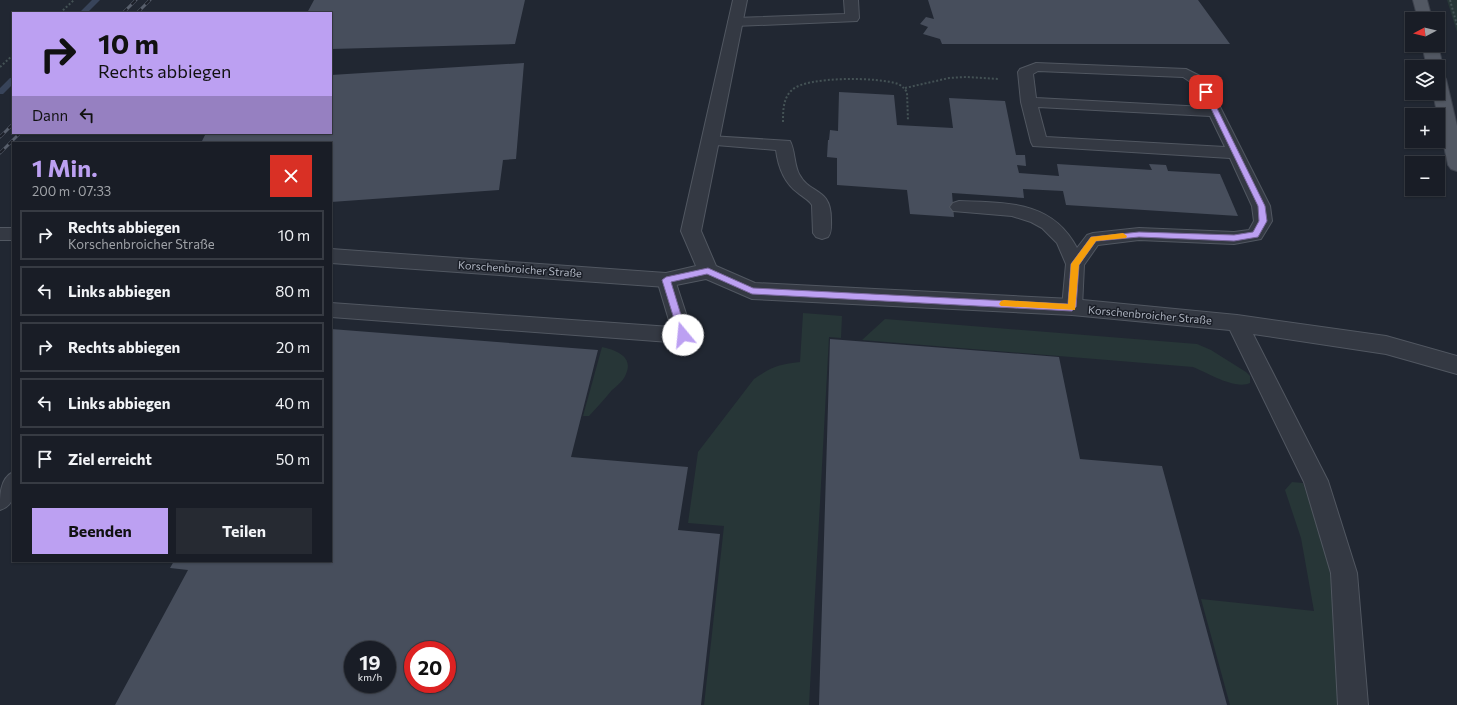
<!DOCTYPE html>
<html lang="de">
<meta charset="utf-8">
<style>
:root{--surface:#191d26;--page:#262a32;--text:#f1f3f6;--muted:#9fa2a7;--line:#373b43;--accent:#bca0f2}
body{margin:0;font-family:Commissioner,sans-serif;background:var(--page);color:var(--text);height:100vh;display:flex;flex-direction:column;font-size:15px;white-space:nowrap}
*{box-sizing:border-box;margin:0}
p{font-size:13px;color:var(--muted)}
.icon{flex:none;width:22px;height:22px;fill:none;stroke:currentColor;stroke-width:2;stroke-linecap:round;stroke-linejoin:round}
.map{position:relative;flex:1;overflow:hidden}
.details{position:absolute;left:12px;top:142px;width:320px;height:420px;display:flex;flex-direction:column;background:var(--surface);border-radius:0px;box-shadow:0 1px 3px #0004,0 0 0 1px var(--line)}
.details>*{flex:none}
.banner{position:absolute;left:12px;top:12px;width:320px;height:122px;border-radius:0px;box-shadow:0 1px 3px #0004,0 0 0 1px var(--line);background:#bca0f2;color:#111;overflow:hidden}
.needle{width:26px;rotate:263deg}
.fabs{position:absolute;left:1405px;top:12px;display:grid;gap:8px}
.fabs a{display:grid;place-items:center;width:40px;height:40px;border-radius:0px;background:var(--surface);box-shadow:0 1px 3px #0004,0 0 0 1px var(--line);font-size:20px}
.speed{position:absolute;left:344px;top:641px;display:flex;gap:8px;font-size:20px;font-weight:700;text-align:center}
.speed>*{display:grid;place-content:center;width:52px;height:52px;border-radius:50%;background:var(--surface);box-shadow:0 1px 3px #0004,0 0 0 1px var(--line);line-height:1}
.speed small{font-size:10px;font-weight:400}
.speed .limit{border:6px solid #d22;background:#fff;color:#111}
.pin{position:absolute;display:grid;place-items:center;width:34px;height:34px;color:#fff;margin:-17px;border-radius:8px;box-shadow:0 2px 6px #0006}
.me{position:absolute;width:44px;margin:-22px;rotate:343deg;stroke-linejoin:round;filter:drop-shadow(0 0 3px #0008)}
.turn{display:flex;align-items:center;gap:14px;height:84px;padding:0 20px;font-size:18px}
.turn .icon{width:52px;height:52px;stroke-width:2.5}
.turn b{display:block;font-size:28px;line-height:34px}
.then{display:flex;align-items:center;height:38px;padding:0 20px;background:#0003;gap:8px;font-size:15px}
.round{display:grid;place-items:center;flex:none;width:42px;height:42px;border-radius:0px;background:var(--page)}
.overview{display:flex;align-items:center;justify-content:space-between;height:68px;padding:0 20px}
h1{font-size:24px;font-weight:700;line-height:30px;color:var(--accent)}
.cta{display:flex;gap:8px;margin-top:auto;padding:8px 20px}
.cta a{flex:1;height:46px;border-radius:0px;background:var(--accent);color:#111;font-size:16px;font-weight:700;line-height:46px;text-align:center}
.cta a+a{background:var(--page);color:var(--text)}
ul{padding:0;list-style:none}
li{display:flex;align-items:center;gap:12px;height:50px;margin:0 8px 6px;padding:0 12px;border:2px solid var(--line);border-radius:0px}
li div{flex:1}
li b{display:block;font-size:15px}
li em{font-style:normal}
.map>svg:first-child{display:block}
.green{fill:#273637}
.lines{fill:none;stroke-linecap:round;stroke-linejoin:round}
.stream{fill:#38445a;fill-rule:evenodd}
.building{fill:#474e5c;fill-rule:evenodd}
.service-casing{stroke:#515761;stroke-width:2}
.minor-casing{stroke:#515761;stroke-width:2}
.primary-casing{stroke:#3d424d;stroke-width:2}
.path{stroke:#445255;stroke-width:2;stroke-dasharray:2 2;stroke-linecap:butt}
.service{fill:#343943;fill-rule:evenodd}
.minor{fill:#343943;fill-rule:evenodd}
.primary{fill:#525863;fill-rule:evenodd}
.rail-casing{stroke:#585f6c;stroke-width:3}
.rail{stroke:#1a1e27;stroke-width:2;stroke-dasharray:6;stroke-linecap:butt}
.route{fill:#bca0f2;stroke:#7a689d}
.slow{fill:#f59e0b}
.labels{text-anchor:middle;stroke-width:3;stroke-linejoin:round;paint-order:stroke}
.street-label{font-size:11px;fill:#aeb4c0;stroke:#1a1e27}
</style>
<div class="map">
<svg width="1457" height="705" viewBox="0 0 1457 705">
<rect width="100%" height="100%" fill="#212732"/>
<path class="green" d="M1447 0H1457V32Z
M803 313 842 316 841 338 829 337 809 705H704L724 526 688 523 698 452 754 379C771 367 780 364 800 362Z
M885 319 1197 344 1211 350 1246 372 1250 376V383C1235 390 1208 373 1193 367L862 340Z
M602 347C615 350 634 356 626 374 624 380 617 386 612 390 605 399 597 407 589 416H583Z
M1292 482 1303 483 1330 563 1337 615 1339 705H1230L1201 599 1314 611 1301 538 1285 490Z"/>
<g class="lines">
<path class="stream" d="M92 0H100L87 13H79Z
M10 78H13V84L3 94H0V88Z"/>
</g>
<path class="building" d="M314 0H525L515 44 331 49V13H307Z
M928 0H1198L1230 44H942L940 39 923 34 928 27 920 24 926 17 934 19Z
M524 63 516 159 503 160 499 190 331 202V143H201L206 133H331V75Z
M839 92 894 95 897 125 953 128 949 98 1005 101 1016 155H1025L1026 166 1017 165 1019 173 1059 176 1057 164 1152 170 1149 164 1166 165 1168 171 1220 174 1238 216 1066 205 1063 191 1023 189 1024 198 952 193 954 217 910 214 907 190 837 185V158L827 157 828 140H829L830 130 838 131Z
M331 329 598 350 571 457 688 467 678 530 720 534 701 705H115L188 570 170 568 174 561H331ZM353 650H387V684H353ZM413 650H447V684H413Z
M830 339 1059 357 1080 459 1162 466 1227 705H819Z"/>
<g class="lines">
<defs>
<path id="service" d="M844 0H858L859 18 857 21 735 26 730 25 728 22 730 19 735 18 845 14Z
M1036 63 1186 69 1206 79 1270 206 1272 221 1261 239 1234 244 1139 240 1098 245 1084 265 1082 307 1079 312 1072 314 1065 312 1062 307 1066 264 1057 243 1042 228 1031 222 1012 216 953 211 950 207 953 203 959 201C1006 203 1052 200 1077 248L1087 235 1093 233 1139 228 1234 232 1249 230 1254 221 1252 206 1230 158 1033 146 1031 142 1021 102 1018 72 1020 69ZM1038 71 1183 77 1195 85 1205 107 1036 98 1033 74ZM1038 107 1210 116 1225 147 1046 137Z
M710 136 790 141C795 150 794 164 799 174 810 195 831 187 831 219 831 226 832 232 828 237L822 239 816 237 813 233 812 205C809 200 803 197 798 193 784 183 778 166 776 150L704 144 702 141 704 138Z
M0 228H13V240H0Z
M666 273 673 275 675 280 693 335 690 340 683 343 331 317V303L671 327 657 280 659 275Z
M13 472C13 489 18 504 0 510 0 494 0 479 13 472Z"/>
<path id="minor" d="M733 0H747L701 231 716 266 755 283 1072 299 1237 315 1386 336 1457 356V374L1386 354 1253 334 1328 481 1357 573 1368 705H1338L1331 573 1304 482 1230 330 1072 315 752 299 706 279 666 287 331 263V249L666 273 696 266 681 231Z"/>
<path id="primary" d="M1413 0H1427L1432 19H1418Z
M1422 45H1438L1443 67 1441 70 1438 71V67H1427Z
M1438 74 1444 76 1446 79 1457 126V171L1451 169 1448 165 1433 93H1438Z"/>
</defs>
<use href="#service" class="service-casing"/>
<use href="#minor" class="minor-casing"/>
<use href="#primary" class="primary-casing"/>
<path class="path" d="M1450 0 1457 25
M60 13 74 0
M0 67 13 55
M905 88 949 78 966 77 999 79
M783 122C783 111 783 98 792 90 806 76 880 77 898 84 902 86 904 88 907 92L908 121"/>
<use href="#service" class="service"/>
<use href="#minor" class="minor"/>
<use href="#primary" class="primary"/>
<defs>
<path id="rail" d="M123 13 136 0
M137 13 150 0
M0 137 13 124
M0 153 20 133"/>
</defs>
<use href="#rail" class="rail-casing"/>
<use href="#rail" class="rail"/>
</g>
<path class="route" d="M1204 91 1209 92 1265 206 1267 221 1258 237 1234 241 1139 237 1096 241 1079 265 1076 307 1072 311 752 294 707 274 671 282 687 335 683 338 679 335 662 280 666 277 708 268 753 288 1068 304 1071 264 1091 237 1139 232 1234 235 1253 232 1259 221 1258 206 1203 92Z"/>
<path class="slow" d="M1123 233 1127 236 1126 238 1096 241 1079 265 1075 310 1001 306 999 304 1001 301 1004 300 1068 304 1071 264 1091 237Z"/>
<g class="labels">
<g class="street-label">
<text transform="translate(520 269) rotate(4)" y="4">Korschenbroicher Straße</text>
<text transform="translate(1150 315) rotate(5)" y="4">Korschenbroicher Straße</text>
</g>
</g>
</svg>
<div class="fabs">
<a><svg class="needle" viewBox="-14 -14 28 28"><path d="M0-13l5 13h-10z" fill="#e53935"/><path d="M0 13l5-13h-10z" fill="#9fa2a7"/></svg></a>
<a><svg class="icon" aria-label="layers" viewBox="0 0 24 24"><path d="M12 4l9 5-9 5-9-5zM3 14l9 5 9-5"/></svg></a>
<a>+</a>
<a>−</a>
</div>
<div class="speed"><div>19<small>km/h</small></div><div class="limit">20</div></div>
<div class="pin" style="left:1206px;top:92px;background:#d93025"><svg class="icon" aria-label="arrive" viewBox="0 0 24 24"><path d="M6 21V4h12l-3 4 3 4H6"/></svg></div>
<svg class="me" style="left:683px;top:335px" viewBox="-20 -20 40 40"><circle r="19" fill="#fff"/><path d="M0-13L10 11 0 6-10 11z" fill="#bca0f2"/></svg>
<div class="banner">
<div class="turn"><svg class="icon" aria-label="right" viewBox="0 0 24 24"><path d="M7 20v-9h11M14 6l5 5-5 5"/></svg><div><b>10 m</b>Rechts abbiegen</div></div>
<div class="then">Dann<svg class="icon" aria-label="left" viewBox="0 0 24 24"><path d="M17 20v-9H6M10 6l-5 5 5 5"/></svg></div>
</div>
<section class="details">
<div class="overview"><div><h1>1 Min.</h1><p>200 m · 07:33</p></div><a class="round" style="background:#d93025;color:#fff"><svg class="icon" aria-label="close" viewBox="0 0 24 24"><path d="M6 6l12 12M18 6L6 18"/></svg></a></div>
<ul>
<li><svg class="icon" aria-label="right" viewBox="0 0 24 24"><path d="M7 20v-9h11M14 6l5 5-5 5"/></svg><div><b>Rechts abbiegen</b><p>Korschenbroicher Straße</p></div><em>10 m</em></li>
<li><svg class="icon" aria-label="left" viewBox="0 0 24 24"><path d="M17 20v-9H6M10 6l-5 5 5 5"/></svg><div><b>Links abbiegen</b></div><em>80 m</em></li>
<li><svg class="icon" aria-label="right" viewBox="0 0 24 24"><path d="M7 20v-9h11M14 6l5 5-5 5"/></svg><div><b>Rechts abbiegen</b></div><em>20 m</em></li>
<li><svg class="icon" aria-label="left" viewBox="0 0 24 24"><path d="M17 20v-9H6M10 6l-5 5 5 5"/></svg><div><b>Links abbiegen</b></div><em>40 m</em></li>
<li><svg class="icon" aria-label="arrive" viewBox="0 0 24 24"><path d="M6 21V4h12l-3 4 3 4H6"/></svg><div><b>Ziel erreicht</b></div><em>50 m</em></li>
</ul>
<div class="cta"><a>Beenden</a><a>Teilen</a></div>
</section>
</div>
